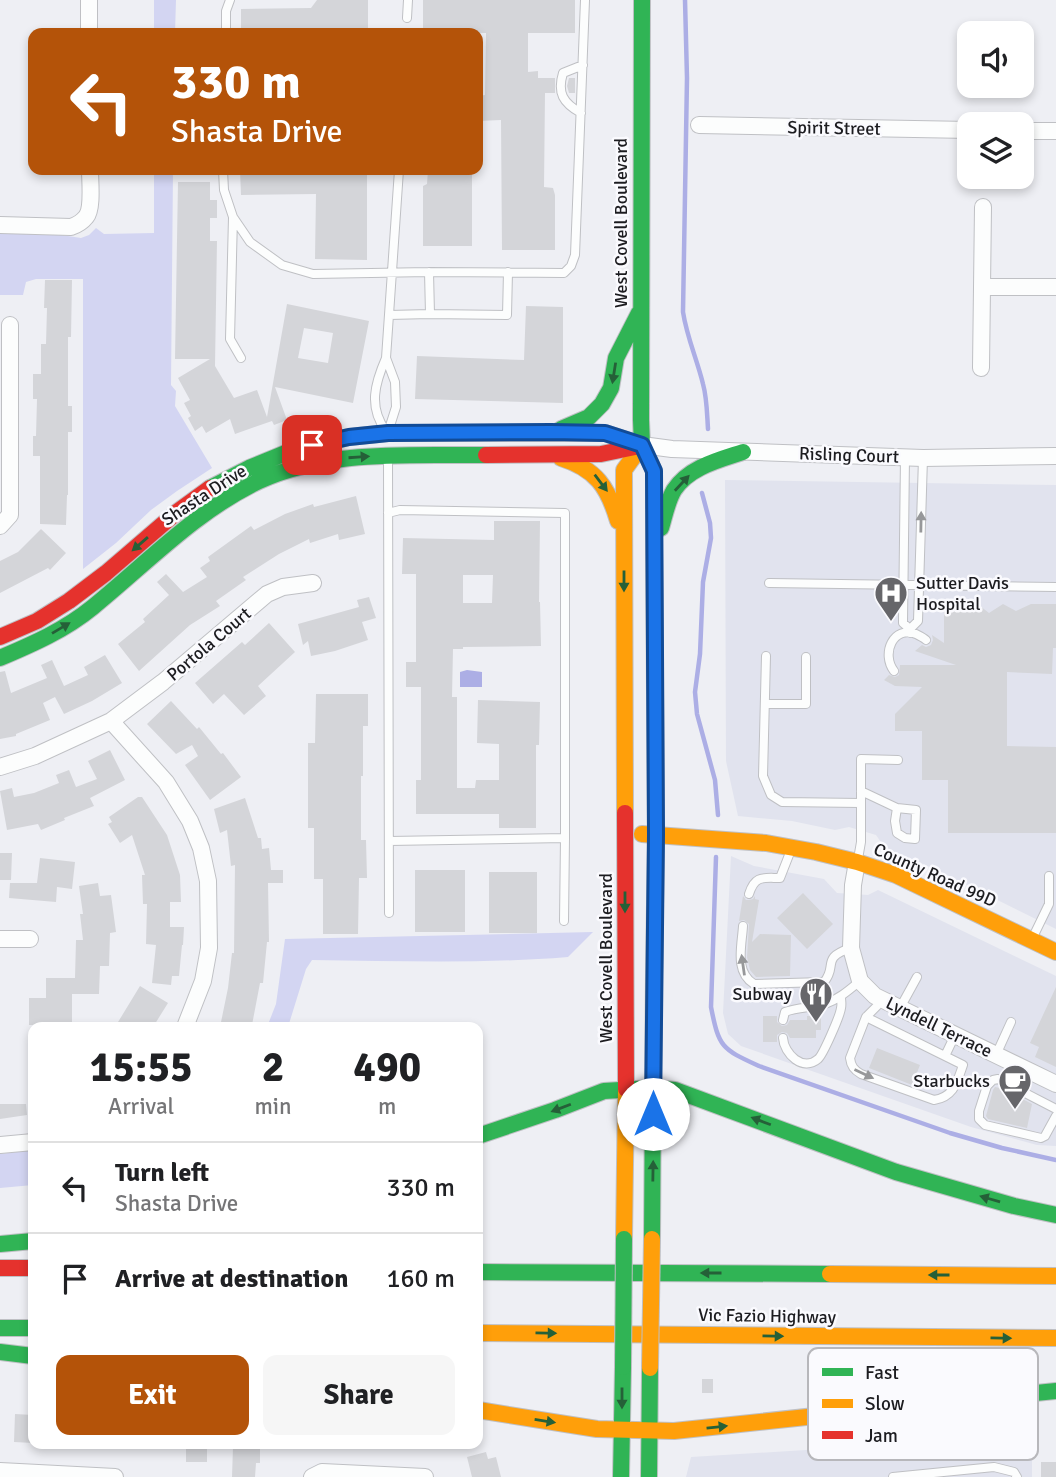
<!DOCTYPE html>
<style>
:root{--surface:#fff;--page:#f6f6f6;--text:#202124;--muted:#757577;--line:#e0e0e0;--accent:#b45309}
body{margin:0;font-family:Signika,sans-serif;background:var(--page);color:var(--text);height:100vh;display:flex;flex-direction:column;font-size:26px;white-space:nowrap}
*{box-sizing:border-box;margin:0}
p{font-size:23px;color:var(--muted)}
.icon{flex:none;width:38px;height:38px;fill:none;stroke:currentColor;stroke-width:2;stroke-linecap:round;stroke-linejoin:round}
.map{position:relative;flex:1;overflow:hidden}
.side{position:absolute;left:28px;top:1022px;width:455px;height:427px;display:flex;flex-direction:column;background:var(--surface);border-radius:14px;box-shadow:0 4px 10px #0003}
.side>*{flex:none}
.top-card{position:absolute;left:28px;top:28px;width:455px;height:147px;border-radius:14px;box-shadow:0 4px 10px #0003;background:#b45309;color:#fff;overflow:hidden}
.tools{position:absolute;left:957px;top:21px;display:grid;gap:14px}
.tools a{display:grid;place-items:center;width:77px;height:77px;border-radius:14px;background:var(--surface);box-shadow:0 4px 10px #0003;font-size:35px}
.pin{position:absolute;display:grid;place-items:center;width:60px;height:60px;color:#fff;margin:-30px;border-radius:14px;box-shadow:0 4px 10px #0006}
.me{position:absolute;width:77px;margin:-38px;rotate:0deg;stroke-linejoin:round;filter:drop-shadow(0 0 5px #0008)}
.turn{display:flex;align-items:center;gap:24px;height:147px;padding:0 28px;font-size:32px}
.turn .icon{width:91px;height:91px;stroke-width:2.5}
.turn b{display:block;font-size:49px;line-height:60px}
.eta{display:flex;justify-content:space-evenly;align-items:center;height:119px;text-align:center}
.eta b{font-size:42px;font-weight:700;line-height:49px}
.action{display:flex;gap:14px;margin-top:auto;padding:14px 28px}
.action a{flex:1;height:80px;border-radius:14px;background:var(--accent);color:#fff;font-size:28px;font-weight:700;line-height:80px;text-align:center}
.action a+a{background:var(--page);color:var(--text)}
ul{padding:0;list-style:none}
li{display:flex;align-items:center;gap:21px;height:91px;padding:0 28px;border-top:2px solid var(--line)}
li div{flex:1}
li b{display:block;font-size:26px}
li em{font-style:normal}
.map>svg:first-child{display:block}
.built{fill:#e1e3ee}
.green{fill:#d3d5f2}
.water{fill:#acaee5}
.lines{fill:none;stroke-linecap:round;stroke-linejoin:round}
.stream{stroke:#acaee5;stroke-width:4.5}
.building{fill:#d4d5d9;fill-rule:evenodd}
.lane-casing{stroke:#bfc0c4;stroke-width:10}
.street-casing{stroke:#bfc0c4;stroke-width:18}
.fast-casing{stroke:#bfc0c4;stroke-width:18}
.slow-casing{stroke:#bfc0c4;stroke-width:18}
.jam-casing{stroke:#bfc0c4;stroke-width:18}
.lane{stroke:#fcfdfd;stroke-width:8}
.street{stroke:#fcfdfd;stroke-width:16}
.fast{stroke:#30b455;stroke-width:16}
.slow{stroke:#ff9f0a;stroke-width:16}
.jam{stroke:#e5322d;stroke-width:16}
.fast-bridge-casing{stroke:#bfc0c4;stroke-width:18;stroke-linecap:butt}
.slow-bridge-casing{stroke:#bfc0c4;stroke-width:18;stroke-linecap:butt}
.fast-bridge{stroke:#30b455;stroke-width:16}
.slow-bridge{stroke:#ff9f0a;stroke-width:16}
.oneway{fill:#256038}
.oneway2{fill:#97989a}
.route-casing{stroke:#114b97;stroke-width:18}
.route{stroke:#1a73e8;stroke-width:12}
.labels{text-anchor:middle;stroke-width:5;stroke-linejoin:round;paint-order:stroke}
.street-label{font-size:18px;fill:#1c1c20;stroke:#fafafe}
.poi-label{font-size:18px;fill:#1c1c20;stroke:#fafafe;text-anchor:end}
.key{fill:#fafafe;stroke:#b7b7bb;stroke-width:2}
.key-label{font-size:19px;fill:#1c1c20}
</style>
<div class="map">
<svg width="1056" height="1477" viewBox="0 0 1056 1477">
<rect width="100%" height="100%" fill="#eeeff4"/>
<path class="built" d="M725 480 1056 485V929L937 870 885 848 876 835 849 827 835 830 792 821 738 816 726 761Z
M731 856 754 866 824 879 837 893 868 895 878 890 1056 976V1146L1037 1145 971 1127 741 1046 728 1034 723 1013Z
M1032 1436V1477H686L691 1457Z"/>
<path class="green" d="M154 0H176L175 33H154Z
M154 170H173L171 385 176 391 175 406 212 468 177 491 151 510 116 543 83 569V279H36L26 282 23 295H0V234H55L81 238 89 235 96 228 104 234 154 233Z
M593 932 568 957C483 964 397 961 312 960L306 969 288 1027H267L276 1004 285 939Z
M33 1150V1185L0 1188V1154Z"/>
<path class="water" d="M467 670 482 672V687H460V672Z"/>
<g class="lines">
<path class="stream" d="M685 0 687 78 683 312C687 338 697 359 703 384 707 398 707 414 708 429
M702 493 710 523 711 538 703 582 700 654 695 692 697 714 715 780 718 815
M716 857 711 1007C719 1048 722 1049 759 1066L950 1133 1002 1148 1056 1160"/>
</g>
<path class="building" d="M317 0H368V33H241V9L311 8Z
M423 0H575V33H528V72L538 71V78H555V93H545L544 187 553 188 555 195V250H502L501 120 478 121V96L485 95 486 33 423 32Z
M569 78H575V93H569L567 86Z
M240 170H367V260L315 259 316 194 241 195Z
M428 170H472V246H423V186L427 184Z
M178 182H210V200H217V218H210V241H217L215 366 234 398 257 390 267 417 287 304 369 321 353 403 275 387 287 420 274 425 272 421 235 434 230 419 206 433 202 426 195 431 188 418 191 416 184 403 190 400 178 378 210 359H175ZM304 328 333 333 328 363 298 358Z
M45 280H72L71 337H68V406H72V432H68V495H67L66 525 40 524V456H33V436H36L37 399H33V374H41V344H46L47 308H44Z
M526 306 563 307V403L415 399 417 356 524 360Z
M356 496 365 534 339 540 338 534 310 543 309 539 279 554 243 577 246 580 216 601 220 606 190 625 139 671 118 644 145 622 143 619 169 595 157 582 166 574 183 592 207 577 200 568 210 561 208 557 251 526 254 530 285 514 313 504 314 507Z
M494 521H540L539 602H540L541 646 463 647V649H453L452 697H457V788H475L476 780H499V744L477 743 478 700 540 702 539 745H536V828H499V814H416V780H421V687H406V662H416V574H402L403 538 494 540ZM463 575H493L492 603H463Z
M41 529 66 553 50 570 48 568 0 593V561L18 552Z
M369 597 376 618 362 622 368 640 335 651 311 656 308 641 303 645 298 624 359 607 357 600Z
M944 602H975L989 613 1003 604 1016 611 1031 604H1056V648H1053L1052 674 1007 672V746L1056 747V833H948V780H922V731H895V714L922 687 895 686 884 680 889 675 895 677 899 675 900 665H956L915 651 922 645 926 647 931 645 933 640 932 635 944 643Z
M269 623 295 652 258 686 266 696 244 715 224 694 213 704 195 683 242 642 245 645Z
M105 655 122 683 92 701 64 714 55 697 43 703 50 720 16 734V736L0 739V672L5 671 11 693 47 678 41 665 52 660 64 686 88 675 84 667Z
M316 694H368V726H363V776H361V840H366L367 878H359L358 934H323V879H314V828H308V743H315Z
M171 701 197 729 199 727 221 754 223 753 241 777 210 800 185 765 198 756 192 745 176 754 147 724Z
M110 750 125 780 90 798 94 806 64 818 65 820 41 830 38 824 7 830 0 791 12 788 14 797 34 793 59 783 56 775 69 770 76 787 97 779 88 761Z
M138 797H142L167 835 180 875 181 902H170V927H184L183 945H182L179 976H172L171 985 152 983 156 945 146 944 147 904H143L142 875H145L132 835 120 843 108 824 112 822 109 817Z
M245 798 258 838H261L262 849 269 848 271 870H283V883H268L269 942H267L263 983H260L252 1025 241 1023 240 1027H220L228 988 232 953H234L235 865 231 866 227 830 220 833 214 809Z
M0 853H12L11 880H0Z
M40 858 75 862 72 889 57 887 56 902 9 898 10 883H37Z
M415 870H465V932H415Z
M489 872H537V933H489Z
M98 883 100 896 111 895 116 932 110 933 109 966H100L99 994H72V1025H29V998H46V978H75L76 940H83L80 914H83L79 886Z
M803 893 833 924 807 949 777 918Z
M743 896 746 900H749L753 899 755 896V899L759 900 752 942 760 934 791 935 790 976 756 977 750 970 747 957 749 924 744 920 739 921Z
M140 986 168 1003 153 1027H115Z
M1056 987V1067L1035 1057 1039 1047 1030 1043Z
M763 1016H777V1022L782 1026 787 1025 790 1020H807V1016H821V1030H816V1038H790L787 1033 782 1032 777 1035V1042H763Z
M877 1048 920 1065 912 1085 869 1068Z
M995 1087 1004 1089 1032 1104 1027 1128 988 1119 986 1116 993 1090Z
M0 1104H26L27 1115 0 1119Z
M702 1379H713V1393H702Z
M15 1414 33 1415V1443L14 1442Z
M186 1444H207V1462H186Z
M233 1447 260 1448V1463H256L255 1477H232Z
M486 1452 488 1459 496 1457 501 1477H472L467 1457Z
M1041 1462H1056V1477H1041Z"/>
<g class="lines">
<defs>
<path id="lane" d="M407 18 408 0
M226 33V11L230 0
M581 113C563 103 557 93 563 73L583 65
M223 170 224 190 233 217 250 242 282 265 313 274 429 272 564 273 571 266 575 255 585 0
M233 217 230 339 241 358
M429 272 430 314 507 315 508 272
M389 315 430 314
M386 358 395 382 396 407 389 429
M386 431C368 407 375 383 386 358L399 170
M905 457 903 623 910 629
M388 460 389 913
M388 513 400 510 565 513V838L389 841
M769 583 1056 587
M910 633V629L918 621 923 458
M766 656 763 776 771 795 782 802 861 803
M894 671C881 654 893 625 916 634 918 635 925 639 926 640
M765 704H806V657
M861 791 897 808 916 810 915 839 905 838 897 833 895 821 897 808
M858 859 861 842V759L898 760
M749 894C755 875 763 878 780 878L791 850
M564 921 565 838
M743 926C742 945 734 972 754 984L824 982C838 966 820 958 851 948
M1033 937 1049 904V876
M900 1008 917 977
M866 1017 963 1065C957 1082 954 1097 934 1100L861 1074C854 1070 851 1066 850 1058L866 1017 877 1006 881 999
M783 1020 785 1012C798 1007 812 1008 825 1004 839 999 849 990 860 981
M783 1038C784 1054 803 1072 818 1059 823 1055 840 1016 841 1008 842 1004 841 1001 841 997
M996 1055 1011 1022
M945 1056 955 1035
M1056 1109 998 1079 993 1080 987 1086 979 1111V1119L985 1125 1041 1138 1045 1136 1056 1116
M893 1477 994 1467 1014 1472 1017 1477"/>
<path id="street" d="M89 0V33
M699 125 970 130
M1022 131H1056
M0 225 71 227C77 225 82 222 86 217 93 209 90 181 90 170
M983 287H1056
M981 368 983 207
M642 445 672 449 923 458 1056 456
M0 526 10 515V325
M111 721 166 782 190 821 201 848 208 881 209 948 203 981 185 1027
M0 767 35 756 111 721 163 682 267 594 283 587 313 583
M857 862 853 885 851 948 860 981 875 996 1056 1084
M0 939H30
M0 1145 33 1142
M0 1471 115 1477
M312 1477 322 1472 425 1477"/>
<path id="fast" d="M642 0 641 420 642 445 654 471V552
M561 429 589 417 602 404 611 388 616 358 639 313
M210 488 249 468 293 450 349 437 388 433H605L642 445
M661 528C665 515 667 502 674 490 689 467 719 460 743 452
M0 658C33 644 65 630 93 607 147 563 196 511 259 481 329 449 410 456 486 455
M478 1136 555 1110 604 1091 653 1088 675 1090 896 1172 1014 1206 1056 1215
M652 1239 653 1088
M0 1244 33 1241
M478 1272 830 1274
M0 1328H33
M0 1352 33 1356
M957 1401 1056 1391
M621 1477 623 1367
M649 1477 650 1368"/>
<path id="slow" d="M561 458C596 469 608 487 618 521
M625 813 624 470 642 445
M642 834 766 843 816 852 857 862 896 875 1056 952
M653 1088 654 974
M624 1239 626 1089
M830 1274 1056 1276
M478 1333 1056 1338
M478 1410 597 1429 674 1431 957 1401"/>
<path id="jam" d="M486 455 601 454 640 446
M0 637 37 621 69 601 106 573 177 512 210 488
M625 813 626 1089
M654 974 656 834 654 552
M0 1268H33"/>
</defs>
<use href="#lane" class="lane-casing"/>
<use href="#street" class="street-casing"/>
<use href="#fast" class="fast-casing"/>
<use href="#slow" class="slow-casing"/>
<use href="#jam" class="jam-casing"/>
<use href="#lane" class="lane"/>
<use href="#street" class="street"/>
<use href="#fast" class="fast"/>
<use href="#slow" class="slow"/>
<use href="#jam" class="jam"/>
<defs>
<path id="fast-bridge" d="M623 1367 624 1239"/>
<path id="slow-bridge" d="M650 1368 652 1239"/>
</defs>
<use href="#fast-bridge" class="fast-bridge-casing"/>
<use href="#slow-bridge" class="slow-bridge-casing"/>
<use href="#fast-bridge" class="fast-bridge"/>
<use href="#slow-bridge" class="slow-bridge"/>
</g>
<defs><path id="oneway-solid" d="M-6-.8H1V-3.2L6.5 0L1 3.2V.8H-6Z" transform="scale(1.75)"/></defs>
<g class="oneway">
<use href="#oneway-solid" transform="translate(614 373) rotate(99)"/>
<use href="#oneway-solid" transform="translate(359 457) rotate(-4)"/>
<use href="#oneway-solid" transform="translate(601 483) rotate(53)"/>
<use href="#oneway-solid" transform="translate(682 483) rotate(-47)"/>
<use href="#oneway-solid" transform="translate(140 544) rotate(139)"/>
<use href="#oneway-solid" transform="translate(624 581) rotate(90)"/>
<use href="#oneway-solid" transform="translate(61 628) rotate(-31)"/>
<use href="#oneway-solid" transform="translate(625 902) rotate(90)"/>
<use href="#oneway-solid" transform="translate(561 1108) rotate(159)"/>
<use href="#oneway-solid" transform="translate(761 1121) rotate(-159)"/>
<use href="#oneway-solid" transform="translate(653 1171) rotate(-89)"/>
<use href="#oneway-solid" transform="translate(990 1199) rotate(-164)"/>
<use href="#oneway-solid" transform="translate(711 1273) rotate(-180)"/>
<use href="#oneway-solid" transform="translate(939 1275) rotate(-180)"/>
<use href="#oneway-solid" transform="translate(546 1333) rotate(1)"/>
<use href="#oneway-solid" transform="translate(773 1336) rotate(1)"/>
<use href="#oneway-solid" transform="translate(1001 1338) rotate(1)"/>
<use href="#oneway-solid" transform="translate(622 1398) rotate(90)"/>
<use href="#oneway-solid" transform="translate(545 1421) rotate(9)"/>
<use href="#oneway-solid" transform="translate(717 1427) rotate(-6)"/>
</g>
<g class="oneway2">
<use href="#oneway-solid" transform="translate(921 522) rotate(-89)"/>
<use href="#oneway-solid" transform="translate(743 965) rotate(-98)"/>
<use href="#oneway-solid" transform="translate(864 1074) rotate(25)"/>
</g>
<g class="lines">
<defs>
<path id="route" d="M312 445 349 437 388 433 551 432 605 433 642 445 654 471 656 834 653 1114"/>
</defs>
<use href="#route" class="route-casing"/>
<use href="#route" class="route"/>
</g>
<defs>
<symbol id="hospital-pin" viewBox="-11 -11 22 30"><path d="M0 17L-7.5 6A9.5 9.5 0 1 1 7.5 6Z" fill="#66666a" stroke="#fafafe"/><path d="M-5-5h3v3.5h4V-5h3V5h-3V1.5h-4V5h-3Z" fill="#fff"/></symbol>
<symbol id="restaurant-pin" viewBox="-11 -11 22 30"><path d="M0 17L-7.5 6A9.5 9.5 0 1 1 7.5 6Z" fill="#66666a" stroke="#fafafe"/><path d="M-5-6h1v4h1v-4h1v4h1v-4h1v5L-1.5 .5V6h-2V.5L-5-1ZM5-6V6H3V1.5H1.5Q1.5-4 5-6Z" fill="#fff"/></symbol>
<symbol id="cafe-pin" viewBox="-11 -11 22 30"><path d="M0 17L-7.5 6A9.5 9.5 0 1 1 7.5 6Z" fill="#66666a" stroke="#fafafe"/><path d="M-5.5-4.5H6V0H3Q3 3.5 0 3.5H-2.5Q-5.5 3.5-5.5 0ZM3-3.2v2h1.7v-2ZM-6 4.5H4V6H-6Z" fill="#fff"/></symbol>
</defs>
<g fill-rule="evenodd">
<use href="#hospital-pin" x="872" y="574" width="38" height="52"/>
<use href="#restaurant-pin" x="797" y="975" width="38" height="52"/>
<use href="#cafe-pin" x="996" y="1062" width="38" height="52"/>
</g>
<g class="labels">
<g class="street-label">
<text transform="translate(834 128) rotate(1)" y="6">Spirit Street</text>
<text transform="translate(621 223) rotate(-90)" y="6">West Covell Boulevard</text>
<text transform="translate(849 455) rotate(2)" y="6">Risling Court</text>
<text transform="translate(204 495) rotate(-33)" y="6">Shasta Drive</text>
<text transform="translate(209 644) rotate(-40)" y="6">Portola Court</text>
<text transform="translate(935 875) rotate(24)" y="6">County Road 99D</text>
<text transform="translate(606 958) rotate(-90)" y="6">West Covell Boulevard</text>
<text transform="translate(939 1027) rotate(26)" y="6">Lyndell Terrace</text>
<text transform="translate(767 1316) rotate(1)" y="6">Vic Fazio Highway</text>
</g>
<g class="poi-label">
<text x="916" y="589" text-anchor="start">Sutter Davis<tspan x="916" dy="21">Hospital</tspan></text>
<text x="792" y="1000">Subway</text>
<text x="990" y="1087">Starbucks</text>
</g>
</g>
<rect x="808" y="1348" width="230" height="112" rx="10" class="key"/>
<rect x="822" y="1368" width="31" height="8" fill="#30b455"/>
<rect x="822" y="1399" width="31" height="9" fill="#ff9f0a"/>
<rect x="822" y="1431" width="31" height="8" fill="#e5322d"/>
<g class="key-label">
<text x="865" y="1379">Fast</text>
<text x="865" y="1410">Slow</text>
<text x="865" y="1442">Jam</text>
</g>
</svg>
<div class="tools">
<a><svg class="icon" aria-label="sound" viewBox="0 0 24 24"><path d="M4 9h4l5-4v14l-5-4H4zM17 9q2 3 0 6"/></svg></a>
<a><svg class="icon" aria-label="layers" viewBox="0 0 24 24"><path d="M12 4l9 5-9 5-9-5zM3 14l9 5 9-5"/></svg></a>
</div>
<div class="pin" style="left:312px;top:445px;background:#d93025"><svg class="icon" aria-label="arrive" viewBox="0 0 24 24"><path d="M6 21V4h12l-3 4 3 4H6"/></svg></div>
<svg class="me" style="left:653px;top:1114px" viewBox="-20 -20 40 40"><circle r="19" fill="#fff"/><path d="M0-13L10 11 0 6-10 11z" fill="#1a73e8"/></svg>
<div class="top-card">
<div class="turn"><svg class="icon" aria-label="left" viewBox="0 0 24 24"><path d="M17 20v-9H6M10 6l-5 5 5 5"/></svg><div><b>330 m</b>Shasta Drive</div></div>
</div>
<section class="side">
<div class="eta">
<div><b>15:55</b><p>Arrival</p></div>
<div><b>2</b><p>min</p></div>
<div><b>490</b><p>m</p></div>
</div>
<ul>
<li><svg class="icon" aria-label="left" viewBox="0 0 24 24"><path d="M17 20v-9H6M10 6l-5 5 5 5"/></svg><div><b>Turn left</b><p>Shasta Drive</p></div><em>330 m</em></li>
<li><svg class="icon" aria-label="arrive" viewBox="0 0 24 24"><path d="M6 21V4h12l-3 4 3 4H6"/></svg><div><b>Arrive at destination</b></div><em>160 m</em></li>
</ul>
<div class="action"><a>Exit</a><a>Share</a></div>
</section>
</div>
